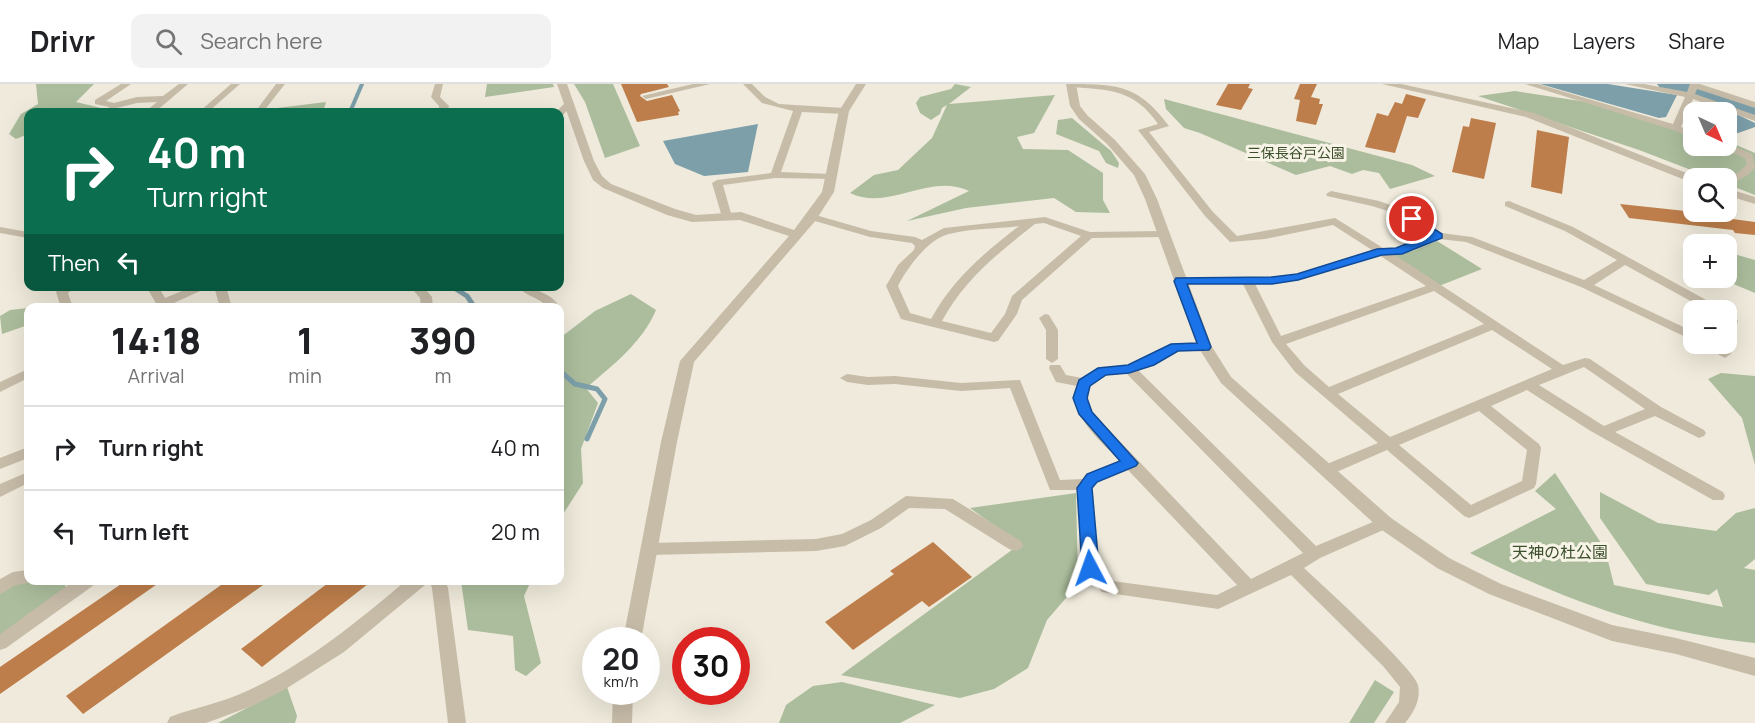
<!DOCTYPE html>
<meta charset="utf-8">
<style>
:root{--surface:#fff;--page:#f2f2f2;--text:#202124;--muted:#757577;--line:#e0e0e0}
body{margin:0;font-family:Manrope,"Noto Sans JP",sans-serif;background:var(--page);color:var(--text);height:100vh;display:flex;flex-direction:column;font-size:22px;white-space:nowrap}
*{box-sizing:border-box;margin:0}
p{font-size:20px;color:var(--muted)}
.icon{flex:none;width:33px;height:33px;fill:none;stroke:currentColor;stroke-width:2;stroke-linecap:round;stroke-linejoin:round}
.map{position:relative;flex:1;overflow:hidden}
.details{position:absolute;left:24px;top:219px;width:540px;height:282px;display:flex;flex-direction:column;background:var(--surface);border-radius:12px;box-shadow:0 6px 24px #0002}
.details>*{flex:none}
.guide{position:absolute;left:24px;top:24px;width:540px;height:183px;border-radius:12px;box-shadow:0 6px 24px #0002;background:#0b6e4f;color:#fff;overflow:hidden}
.needle{width:39px;rotate:136deg}
.controls{position:absolute;left:1683px;top:18px;display:grid;gap:12px}
.controls a{display:grid;place-items:center;width:54px;height:54px;border-radius:12px;background:var(--surface);box-shadow:0 6px 24px #0002;font-size:30px}
.speed{position:absolute;left:582px;top:543px;display:flex;gap:12px;font-size:30px;font-weight:700;text-align:center}
.speed>*{display:grid;place-content:center;width:78px;height:78px;border-radius:50%;background:var(--surface);box-shadow:0 6px 24px #0002;line-height:1}
.speed small{font-size:15px;font-weight:400}
.speed .limit{border:9px solid #d22;background:#fff;color:#111}
.pin{position:absolute;display:grid;place-items:center;width:51px;height:51px;color:#fff;margin:-26px;border:3px solid #fff;border-radius:50%;box-shadow:0 2px 6px #0007}
.me{position:absolute;width:66px;margin:-33px;rotate:356deg;stroke-linejoin:round;filter:drop-shadow(0 0 4px #0008)}
.turn{display:flex;align-items:center;gap:21px;height:126px;padding:0 24px;font-size:27px}
.turn .icon{width:78px;height:78px;stroke-width:2.5}
.turn b{display:block;font-size:42px;line-height:51px}
.then{display:flex;align-items:center;height:57px;padding:0 24px;background:#0003;gap:12px;font-size:22px}
.eta{display:flex;justify-content:space-evenly;align-items:center;height:102px;text-align:center}
.eta b{font-size:36px;font-weight:800;line-height:42px}
ul{padding:0;list-style:none}
li{display:flex;align-items:center;gap:18px;height:84px;padding:0 24px;border-top:2px solid var(--line)}
li div{flex:1}
li b{display:block;font-size:22px}
li em{font-style:normal}
header{display:flex;align-items:center;gap:36px;box-sizing:border-box;height:84px;padding:0 30px;background:var(--surface);border-bottom:2px solid var(--line)}
header strong{font-size:28px}
nav{display:flex;gap:33px;margin-inline-start:auto;font-size:21px}
.search{width:420px;height:54px;background:var(--page);display:flex;align-items:center;gap:15px;box-sizing:border-box;padding:0 21px;border-radius:12px;color:var(--muted);font-size:22px}
.map>svg:first-child{display:block}
.green{fill:#abbd9c}
.water{fill:#7c9faa}
.lines{fill:none;stroke-linecap:round;stroke-linejoin:round}
.stream-far1{stroke:#7c9faa;stroke-width:4}
.stream{stroke:#7c9faa;stroke-width:5}
.river{fill:#7c9faa;fill-rule:evenodd}
.building{fill:#bd7e4b}
.minor{fill:#c7bca8;fill-rule:evenodd}
.tertiary{fill:#c7bca8;fill-rule:evenodd}
.route{fill:#1a73e8;stroke:#114b97;stroke-width:1.5}
.labels{text-anchor:middle;stroke-width:6;stroke-linejoin:round;paint-order:stroke}
.far-park-label{font-size:14px;fill:#3c502d;stroke:#f8f3e7}
.park-label{font-size:16px;fill:#3c502d;stroke:#f8f3e7}
</style>
<header>
<strong>Drivr</strong>
<div class="search"><svg class="icon" aria-label="search" viewBox="0 0 24 24"><circle cx="10" cy="10" r="6"/><path d="M15 15l6 6"/></svg>Search here</div>
<nav><a>Map</a><a>Layers</a><a>Share</a></nav>
</header>
<div class="map">
<svg width="1755" height="639" viewBox="0 0 1755 639">
<rect width="100%" height="100%" fill="#efeadb"/>
<path class="green" d="M36 0H94L76 18 101 24 99 28H28V50L16 55 9 50 21 30 38 20Z
M487 0H553L554 3 485 13Z
M574 0H613L640 62 605 74 585 18Z
M955 0 971 3 949 20 1055 11 1034 49 1017 53 1023 65 1068 66 1103 89V116L1110 129 1076 128 1054 114 966 124 907 137 969 107C929 88 889 128 850 109L874 91 898 86 932 54 947 21 942 24 940 30 931 36 920 29 916 19 920 13 951 5Z
M1515 7 1587 18 1693 48 1694 62H1726L1727 57 1755 69V111L1727 100 1726 94H1712L1639 66 1478 12Z
M1164 15 1412 81 1435 92 1390 105 1379 89 1363 86 1352 90 1330 82 1296 91 1200 49 1184 44 1166 25Z
M326 18 323 28H266L269 25Z
M1072 34 1111 67 1119 79 1118 84 1106 79 1099 67 1056 50 1058 36Z
M1437 157 1482 185 1439 202 1393 171 1413 167Z
M1727 168 1755 176V209L1719 194H1726Z
M631 210 656 226C642 259 613 281 586 304L598 319 581 365 583 399 560 435V254L595 227Z
M28 224V241L2 250 0 232 10 226Z
M1721 289 1755 292V381L1742 334 1708 295Z
M1555 389 1605 465 1614 501 1723 523 1717 505 1709 511 1646 500 1600 434V408L1658 439 1716 447 1736 429 1755 424V475L1744 484 1755 486V559C1652 549 1562 515 1470 469L1556 425 1535 407Z
M1076 409 1078 500 1047 536 1028 584 994 605 960 614 841 591 1020 460 970 424Z
M60 496 66 502 61 511 0 551V509L16 500Z
M461 497H531L524 512 541 579 526 592 515 586 513 552 468 546Z
M1375 596 1394 608 1374 639H1349Z
M842 598 935 621 900 639H779L786 621 813 602Z
M287 603 297 632 295 639H218Z"/>
<path class="water" d="M1540 0H1608L1677 11 1666 33 1659 34Z
M1698 18 1730 27 1755 39V43L1727 53 1726 28H1694L1693 44 1687 42Z
M758 40 748 88 704 92 675 80 663 57Z"/>
<g class="lines">
<path class="stream-far1" d="M350 28 362 0"/>
<path class="stream" d="M451 202 467 212 475 224
M560 287 575 300 597 305 605 315 587 355"/>
<path class="river" d="M1657 0H1690L1755 19V32L1708 16 1660 4Z"/>
</g>
<path class="building" d="M621 0H667L669 3 641 10 640 12 647 17 672 11 680 27 678 28 679 31 637 38Z
M1228 0H1250L1248 4 1253 5 1241 26 1216 21Z
M1300 0H1317L1311 13 1320 15 1319 20H1323L1316 41 1296 37 1300 16 1294 15Z
M1406 10 1426 15 1418 34 1407 32 1395 69 1365 63 1377 29 1388 32 1395 18 1402 20Z
M1471 34 1496 39 1484 95 1452 88 1463 42 1469 43Z
M1537 46 1569 53 1562 110 1531 103Z
M1620 120 1723 131 1725 134 1755 138V151L1735 149 1733 146 1629 134Z
M933 458 972 493 929 523 922 517 853 566 825 538 894 490 890 487Z
M127 496H163L0 610V583Z
M228 496H270L83 630 66 612Z
M332 496H373L262 583 241 565Z"/>
<g class="lines">
<path class="minor" d="M121 0H131L106 17 114 19 137 13 163 12 179 0H188L155 28H145L157 18 137 19 117 24 114 28H106L109 23 95 20V16Z
M231 0H240L208 28H199Z
M276 0H285L263 28H255Z
M435 0H443L440 13 449 22 447 28H439V22L431 13Z
M693 0H710L646 15 642 12Z
M743 0H752L765 13 779 20 844 24 849 27 844 30 802 28 781 88 831 90 836 93 835 95 775 94 723 101 732 133 727 136 722 133 712 99 717 96 771 89 793 27 762 19Z
M1067 0C1116 0 1138 0 1169 42L1149 48 1213 128 1237 152 1335 134 1383 164 1397 165 1430 151 1394 129 1372 122 1327 112 1326 110 1331 107 1379 117 1402 125 1441 149 1472 153 1584 196 1617 176 1565 147 1505 122V118L1509 117 1573 143 1719 223 1721 226H1707L1625 181 1594 201 1694 248V257L1581 203 1466 158 1439 155 1395 171 1563 281 1585 274 1590 275 1661 323 1704 346 1706 349 1704 352 1699 354 1655 332 1615 348 1723 408 1725 412 1723 416H1713L1589 346 1527 306 1491 322 1539 360 1541 364 1536 400 1534 404 1474 432 1469 434 1464 432 1387 366 1332 390H1322L1320 386 1322 382 1378 359 1295 288 1272 258 1243 200H1180L1174 197 1180 194H1272L1296 190 1372 166 1333 141 1265 155 1230 158 1205 132 1138 46 1158 40C1134 5 1110 6 1071 3ZM1379 171 1426 202 1281 252 1255 200 1298 196ZM1434 207 1484 240 1329 303 1305 282 1286 260ZM1492 246 1552 285 1390 353 1338 310ZM1584 283 1645 325 1604 342 1539 301ZM1479 327 1527 366 1522 397 1471 421 1399 361Z
M1525 0H1538L1673 40 1685 13 1625 0H1644L1687 8 1690 0H1700L1755 18V24L1697 5 1695 10 1755 31V37L1693 15 1681 43 1694 48V55L1673 46Z
M567 17 574 19 563 31 560 32V28H556Z
M1726 59 1752 70 1755 83 1748 91 1726 103V95L1740 87 1747 80 1745 74 1723 64 1722 62H1726Z
M812 130 871 147 915 153 922 156 944 144 1045 133 1090 148 1163 147 1168 150 1163 153 1092 154 1022 216 1017 230 998 257 994 258 901 235 886 202 898 181 914 166 915 162 912 159 870 153 808 135 807 133ZM1044 139 1081 152 1012 212 1005 230 991 249 942 237C964 196 998 169 1035 140ZM1019 142C984 169 953 195 931 235L910 229 898 202C907 184 928 155 949 150 971 144 996 145 1019 142Z
M0 143 28 148V154L0 149Z
M62 202H77L68 209 73 224H61L56 208Z
M146 202H158L165 214 194 202H211L163 224 158 223Z
M214 202H226L232 224H220Z
M419 202H433L427 207 432 213 433 224H421L420 214 414 207Z
M518 202H531C538 209 548 208 557 219L553 224H538L543 219C533 211 527 213 518 202Z
M1726 229 1738 236 1731 270 1725 274 1699 260H1714L1720 262 1721 260H1726Z
M1045 230 1049 231 1058 246V275L1052 279 1046 275V246L1039 234Z
M1175 259H1205L1211 263C1203 271 1189 265 1178 267 1169 269 1150 282 1138 286L1316 462 1380 435 1385 433 1390 435 1393 439 1390 443 1320 474 1304 484C1322 501 1414 584 1418 601 1421 616 1414 628 1405 639H1385L1399 618 1400 603 1383 582 1291 491 1218 525 1102 508 1082 484 1078 406H1050L1010 304 961 307 895 300 868 301 847 298 840 294 847 290 868 293 895 292 961 299 1020 296 1060 396 1084 395 1087 390 1120 377C1101 357 1069 333 1077 302L1056 298 1049 284 1050 281H1060L1066 291 1082 294 1098 284 1128 281 1144 275ZM1126 289 1303 469 1251 495 1092 328 1088 317 1090 301 1106 291ZM1128 386 1237 501 1217 511 1112 497 1098 482 1092 405 1097 398Z
M28 285V294L0 308V298Z
M28 363V374L0 385V374Z
M28 388V399L0 413V400Z
M906 412 953 415 1021 457 1023 461 1021 465 1015 467 1009 465 945 425 909 424 881 444 845 462 816 467 650 471 644 469 642 465 644 461 650 459 816 455 842 450 871 436Z
M28 486V496L34 498 16 501 0 510V495L13 488Z
M75 496H96L94 501 6 564 0 566V550Z
M407 496H427L425 501 344 568 284 606 252 622 206 639H167L170 633C193 624 217 620 240 610 303 583 354 540 407 496Z
M429 496H445L448 504 466 639H448L432 504Z"/>
<path class="tertiary" d="M557 0H567L594 77 602 92 611 100 675 125 696 131 741 128 794 146 822 108 839 27 856 0H866L849 27 834 108 816 136 694 278 677 358 641 556H623L661 358 680 277 789 152 740 136 692 138 667 131 603 104 593 96 584 77Z
M1066 0H1076L1080 22 1087 31 1115 56 1145 90 1157 115 1212 263 1231 293 1391 434 1449 474 1501 500 1612 541 1676 554 1755 574V592L1676 570 1612 557 1489 510 1437 484 1379 444 1221 299 1198 263 1145 115 1134 91 1107 60 1079 35 1070 22Z
M1382 0H1401L1534 29 1699 94H1694V99L1690 98 1526 33Z
M1726 104 1755 113V120L1726 111Z
M613 608H633L632 639H612Z"/>
</g>
<path class="route" d="M1412 131 1442 150V154L1402 170 1382 171 1298 196 1272 200H1187L1211 263 1209 266 1178 267 1154 281 1129 289 1106 291 1090 302 1087 314 1092 328 1138 379 1136 382 1097 398 1092 404 1099 484 1096 489 1090 490 1085 489 1082 484 1077 404 1087 390 1120 377 1079 330 1073 314 1079 296 1098 284 1128 281 1171 260 1197 259 1174 197 1176 194 1272 193 1297 190 1377 165 1396 164 1429 151 1408 137 1406 135Z"/>
<g class="labels">
<g class="far-park-label">
<text x="1296" y="74">三保長谷戸公園</text>
</g>
<g class="park-label">
<text x="1560" y="474">天神の杜公園</text>
</g>
</g>
</svg>
<div class="controls">
<a><svg class="needle" viewBox="-14 -14 28 28"><path d="M0-13l5 13h-10z" fill="#e53935"/><path d="M0 13l5-13h-10z" fill="#757577"/></svg></a>
<a><svg class="icon" aria-label="search" viewBox="0 0 24 24"><circle cx="10" cy="10" r="6"/><path d="M15 15l6 6"/></svg></a>
<a>+</a>
<a>−</a>
</div>
<div class="speed"><div>20<small>km/h</small></div><div class="limit">30</div></div>
<div class="pin" style="left:1412px;top:135px;background:#d93025"><svg class="icon" aria-label="arrive" viewBox="0 0 24 24"><path d="M6 21V4h12l-3 4 3 4H6"/></svg></div>
<svg class="me" style="left:1090px;top:484px" viewBox="-20 -20 40 40"><path d="M0-17L14 15 0 8-14 15z" fill="#1a73e8" stroke="#fff" stroke-width="4"/></svg>
<div class="guide">
<div class="turn"><svg class="icon" aria-label="right" viewBox="0 0 24 24"><path d="M7 20v-9h11M14 6l5 5-5 5"/></svg><div><b>40 m</b>Turn right</div></div>
<div class="then">Then<svg class="icon" aria-label="left" viewBox="0 0 24 24"><path d="M17 20v-9H6M10 6l-5 5 5 5"/></svg></div>
</div>
<section class="details">
<div class="eta">
<div><b>14:18</b><p>Arrival</p></div>
<div><b>1</b><p>min</p></div>
<div><b>390</b><p>m</p></div>
</div>
<ul>
<li><svg class="icon" aria-label="right" viewBox="0 0 24 24"><path d="M7 20v-9h11M14 6l5 5-5 5"/></svg><div><b>Turn right</b></div><em>40 m</em></li>
<li><svg class="icon" aria-label="left" viewBox="0 0 24 24"><path d="M17 20v-9H6M10 6l-5 5 5 5"/></svg><div><b>Turn left</b></div><em>20 m</em></li>
</ul>
</section>
</div>
